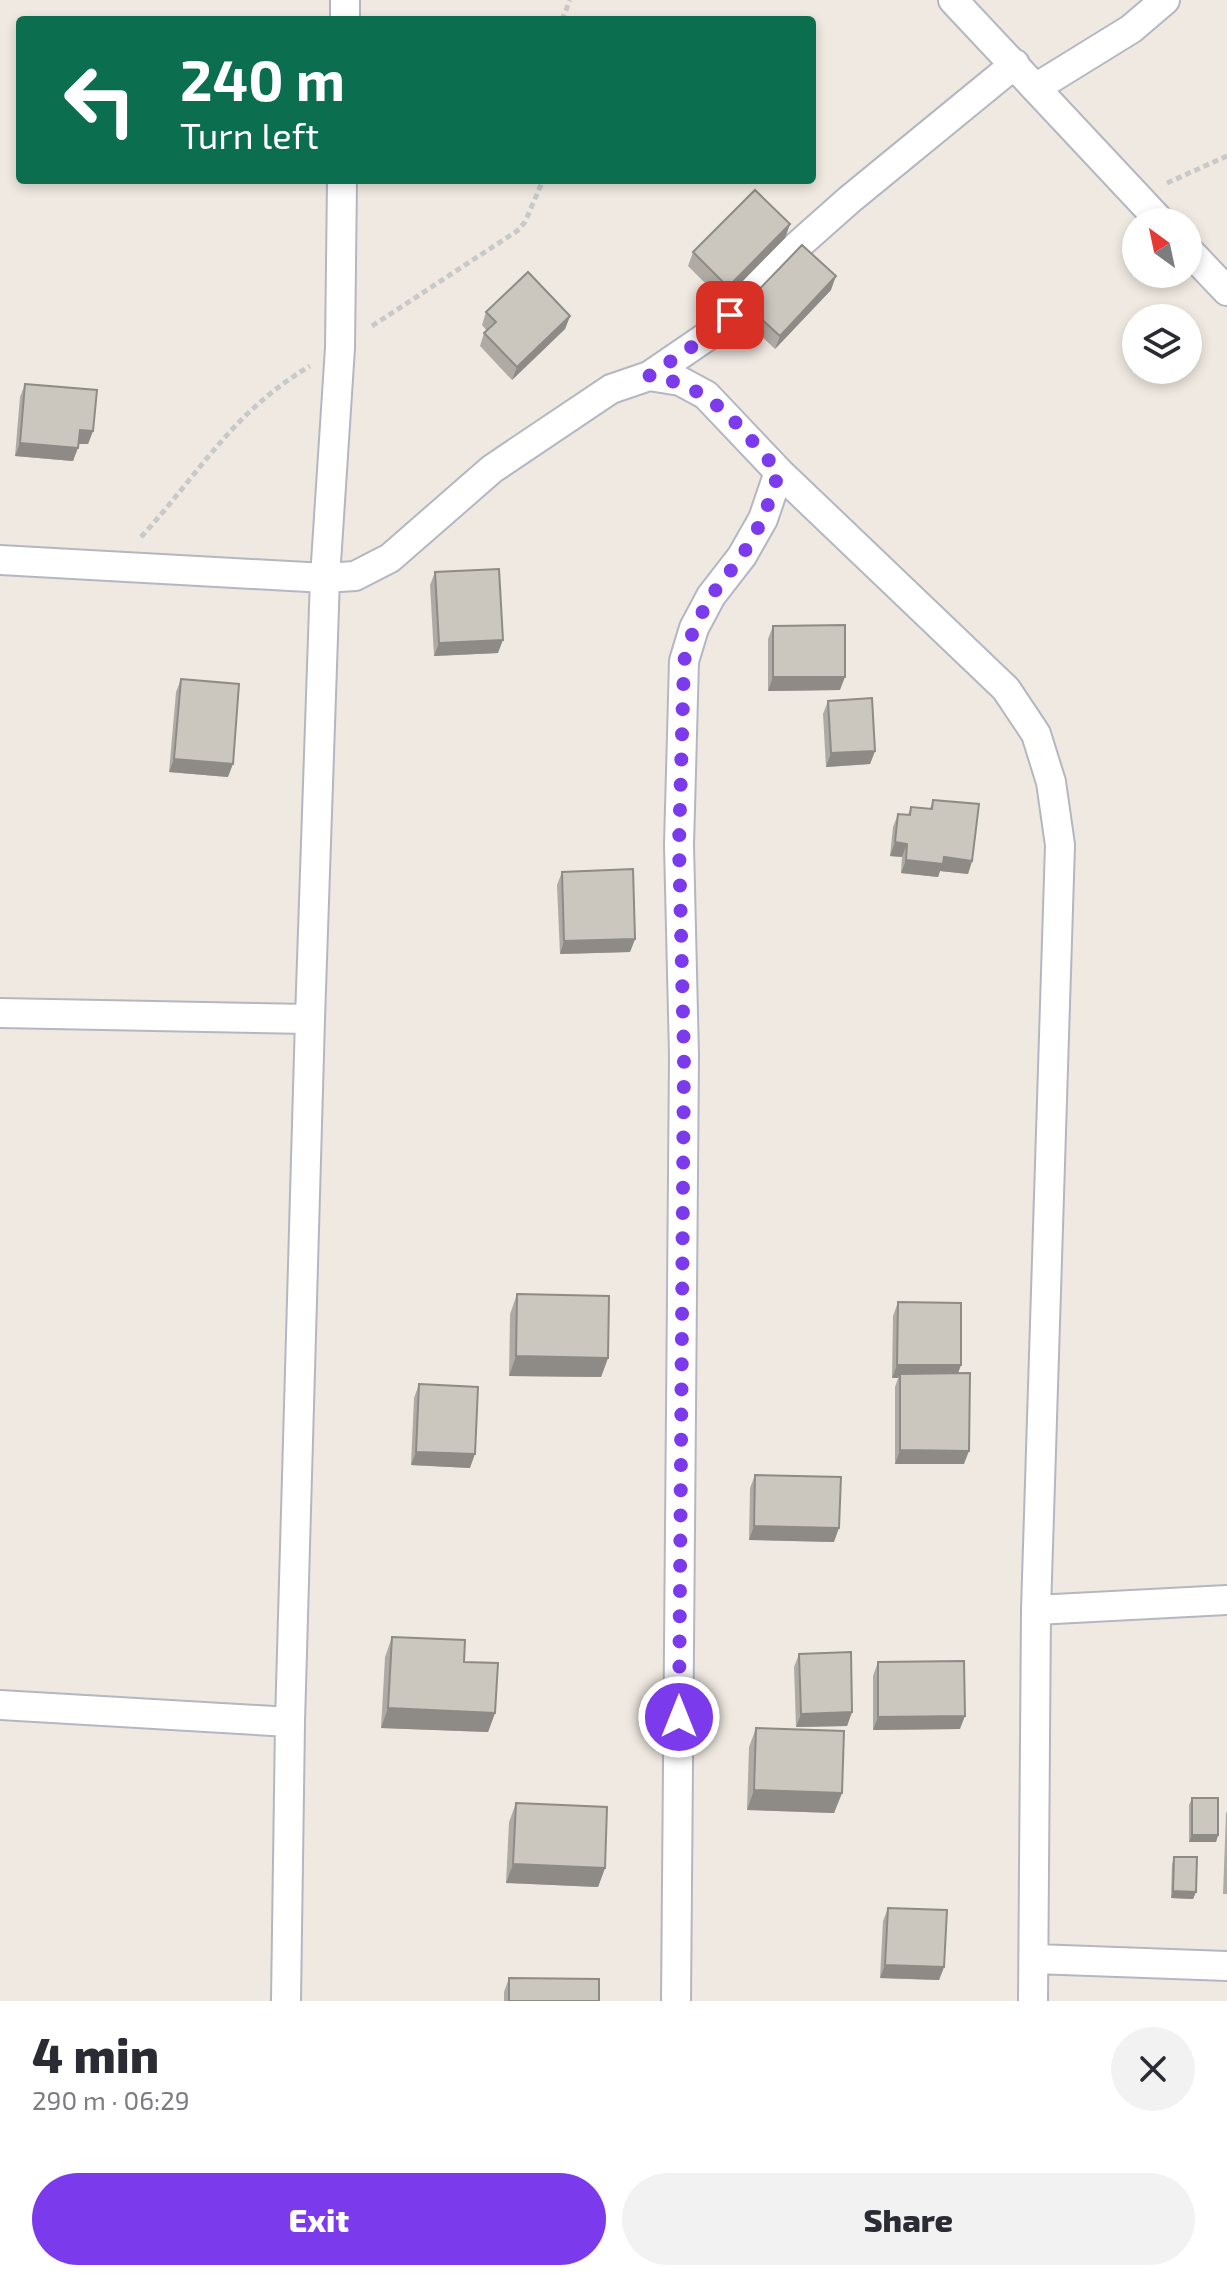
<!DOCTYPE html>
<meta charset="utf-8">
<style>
:root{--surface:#fff;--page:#f2f2f3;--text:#2b2b33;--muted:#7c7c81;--accent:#7c3aed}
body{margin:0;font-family:"Exo 2",sans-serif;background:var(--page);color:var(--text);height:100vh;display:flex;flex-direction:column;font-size:30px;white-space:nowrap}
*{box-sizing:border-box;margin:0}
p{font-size:26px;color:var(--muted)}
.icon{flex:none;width:44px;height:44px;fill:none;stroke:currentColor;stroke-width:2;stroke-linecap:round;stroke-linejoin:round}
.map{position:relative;height:2001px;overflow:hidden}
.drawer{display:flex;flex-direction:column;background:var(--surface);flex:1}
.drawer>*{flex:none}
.guide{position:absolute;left:16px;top:16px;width:800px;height:168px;border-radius:8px;box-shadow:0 4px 12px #0003;background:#0b6e4f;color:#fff;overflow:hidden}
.needle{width:52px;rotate:327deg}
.buttons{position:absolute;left:1122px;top:208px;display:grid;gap:16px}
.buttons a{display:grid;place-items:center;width:80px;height:80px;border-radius:50%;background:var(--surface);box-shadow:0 4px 12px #0003;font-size:40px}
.pin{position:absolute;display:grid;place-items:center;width:68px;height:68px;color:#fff;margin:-34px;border-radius:16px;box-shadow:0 4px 12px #0006}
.me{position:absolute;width:88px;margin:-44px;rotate:0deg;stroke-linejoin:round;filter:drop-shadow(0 0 6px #0008)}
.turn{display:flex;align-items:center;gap:28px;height:168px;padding:0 32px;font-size:36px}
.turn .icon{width:104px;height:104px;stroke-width:2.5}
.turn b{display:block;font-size:56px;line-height:68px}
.round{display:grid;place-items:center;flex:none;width:84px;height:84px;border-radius:42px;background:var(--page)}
.summary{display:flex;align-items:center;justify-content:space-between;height:136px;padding:0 32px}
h1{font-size:48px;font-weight:800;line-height:60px}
.primary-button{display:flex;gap:16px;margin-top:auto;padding:16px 32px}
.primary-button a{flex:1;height:92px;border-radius:48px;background:var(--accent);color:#fff;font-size:32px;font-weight:800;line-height:92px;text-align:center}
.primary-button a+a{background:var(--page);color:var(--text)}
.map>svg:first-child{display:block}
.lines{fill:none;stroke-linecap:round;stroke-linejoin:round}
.minor-casing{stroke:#b4b7c1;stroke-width:32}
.path{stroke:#c9c9c9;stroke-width:5;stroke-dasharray:6 4;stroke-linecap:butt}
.minor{stroke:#fff;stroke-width:28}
.wall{fill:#afaba4}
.shaded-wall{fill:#8e8b86}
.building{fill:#cbc7bf;stroke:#8e8b86;stroke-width:2}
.route{stroke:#7c3aed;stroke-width:14;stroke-dasharray:0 25.2}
</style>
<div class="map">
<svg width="1227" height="2001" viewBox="0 0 1227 2001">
<rect width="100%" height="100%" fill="#efe9e1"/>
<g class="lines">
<defs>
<path id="minor" d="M953 0 1161 222
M345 20V0
M1037 87 1131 29 1165 0
M1188 250 1227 291
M649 376 709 335 795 248 849 200 1015 64
M0 560 325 578 355 576 390 558 492 469 611 389 649 376 680 381 706 395 779 472 1006 689 1036 734 1051 782 1060 845 1036 1610 1033 2001
M0 1013 310 1019
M1036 1610 1227 1600
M0 1705 290 1722
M1035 1959 1227 1966
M286 2001 290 1722 310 1019 325 578 340 348 342 180
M676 2001 684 1056 679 845 684 661 694 628 711 596 742 556 763 519 779 472"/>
</defs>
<use href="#minor" class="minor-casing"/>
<path class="path" d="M562 20 570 0
M1167 183 1227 156
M372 326 517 231 525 222 543 180
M141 537C200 473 231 413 310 366"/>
<use href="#minor" class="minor"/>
</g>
<path class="wall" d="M790 224 785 238 723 301 688 266 693 252Z
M831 290 775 349 741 317 745 304Z
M486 312 570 316 565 329 512 380 480 346 484 333 487 331 482 325Z
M25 384 93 431 88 444H78L73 461 15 456 20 397Z
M435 572 498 653 434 656 430 585Z
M773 626 840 690 768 691V639Z
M181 679 228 777 169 772 176 692Z
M828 701 875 751 870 764 826 767 823 714Z
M933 800 972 861 968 874 940 871 938 877 901 873 902 857 890 856 893 827 898 814 908 815 911 807 930 809Z
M562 872 635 939 630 952 560 954 557 885Z
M517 1294 608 1358 601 1377 509 1376 510 1314Z
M898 1302 961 1365 958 1373 964 1464H895V1387L898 1378H892L893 1316Z
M419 1384 470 1468 411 1465 414 1398Z
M755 1475 834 1542 749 1540 750 1488Z
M392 1637 464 1662 495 1713 488 1732 381 1728 385 1657Z
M799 1654 852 1712 847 1726 796 1727 794 1667Z
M878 1662 960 1729 873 1730V1676Z
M756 1728 842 1793 834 1813 747 1810 749 1747Z
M1192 1798 1218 1835 1216 1842H1189V1805Z
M516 1803 605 1868 598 1887 506 1883 509 1822Z
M1227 1811V1894H1223L1226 1814Z
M1174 1857 1196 1892 1193 1899 1171 1898 1172 1864Z
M888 1908 944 1967 939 1980 880 1978 883 1921Z
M509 1978 599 2001H504V1992Z"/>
<path class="shaded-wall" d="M790 224 785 238 723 301 728 287Z
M836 276 831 290 775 349 780 336Z
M570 316 565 329 512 380 517 367Z
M80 430 93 431 88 444H75Z
M20 443 78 448 73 461 15 456Z
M503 640 498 653 434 656 439 643Z
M773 677H845L840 690 768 691Z
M875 751 870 764 826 767 831 753Z
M174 759 233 764 228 777 169 772Z
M895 842 907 844 902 857 890 856Z
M944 857 972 861 968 874 940 871 938 877 901 873 906 860Z
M635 939 630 952 560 954 564 941Z
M516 1356 608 1358 601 1377 509 1376Z
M897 1365H961L956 1378 900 1374 898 1378H892Z
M900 1450 969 1451 964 1464H895Z
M416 1452 475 1454 470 1468 411 1465Z
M754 1526 839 1528 834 1542 749 1540Z
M388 1708 495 1713 488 1732 381 1728Z
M852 1712 847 1726 796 1727 801 1714Z
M965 1716 960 1729 873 1730 878 1717Z
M754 1790 842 1793 834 1813 747 1810Z
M1192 1835H1218L1216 1842H1189Z
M513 1864 605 1868 598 1887 506 1883Z
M1173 1891 1196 1892 1193 1899 1171 1898Z
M885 1965 944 1967 939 1980 880 1978Z"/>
<path class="building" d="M755 190 790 224 728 287 693 252Z
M802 245 836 276 780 336 745 304Z
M528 272 570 316 517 367 484 333 496 322 486 312Z
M25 384 97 390 93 431 80 430 78 448 20 443Z
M499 569 503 640 439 643 435 572Z
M845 625V677H773V626Z
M181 679 239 684 233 764 174 759Z
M872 698 875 751 831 753 828 701Z
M933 800 979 804 972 861 944 857 943 864 906 860 907 844 895 842 898 814 910 815 911 807 932 809Z
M633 869 635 939 564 941 562 872Z
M517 1294 609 1296 608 1358 516 1356Z
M898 1302 961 1303V1365H897Z
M970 1373 969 1451 900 1450V1374Z
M419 1384 478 1387 475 1454 416 1452Z
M755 1475 841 1477 839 1528 754 1526Z
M392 1637 465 1640 464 1662 498 1663 495 1713 388 1708Z
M851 1652 852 1712 801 1714 799 1654Z
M964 1661 965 1716 878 1717V1662Z
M756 1728 844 1731 842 1793 754 1790Z
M1192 1798H1218V1835H1192Z
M516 1803 607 1807 605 1868 513 1864Z
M1174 1857H1197L1196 1892 1173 1891Z
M888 1908 947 1910 944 1967 885 1965Z
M509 1978 599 1979V2001H509Z"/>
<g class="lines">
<path class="route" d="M679 1717 684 1056 679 845 684 661 694 628 711 596 742 556 763 519 779 472C738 426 714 386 649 376L709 335 730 315"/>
</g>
</svg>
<div class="buttons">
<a><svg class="needle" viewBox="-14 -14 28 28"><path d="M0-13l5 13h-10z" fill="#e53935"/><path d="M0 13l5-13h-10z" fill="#7c7c81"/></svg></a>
<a><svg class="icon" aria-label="layers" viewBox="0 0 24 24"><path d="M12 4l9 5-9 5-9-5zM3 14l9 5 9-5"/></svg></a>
</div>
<div class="pin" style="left:730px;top:315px;background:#d93025"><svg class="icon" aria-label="arrive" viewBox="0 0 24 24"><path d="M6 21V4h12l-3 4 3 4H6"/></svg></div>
<svg class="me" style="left:679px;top:1717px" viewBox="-20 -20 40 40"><circle r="17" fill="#7c3aed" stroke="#fff" stroke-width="3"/><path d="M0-11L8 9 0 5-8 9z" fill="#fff"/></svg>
<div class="guide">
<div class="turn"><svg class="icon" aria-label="left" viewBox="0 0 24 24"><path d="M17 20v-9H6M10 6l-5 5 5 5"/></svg><div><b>240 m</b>Turn left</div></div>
</div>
</div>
<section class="drawer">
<div class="summary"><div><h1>4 min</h1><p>290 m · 06:29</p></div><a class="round"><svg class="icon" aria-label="close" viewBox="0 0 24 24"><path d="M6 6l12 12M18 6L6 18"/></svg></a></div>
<div class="primary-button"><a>Exit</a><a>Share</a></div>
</section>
